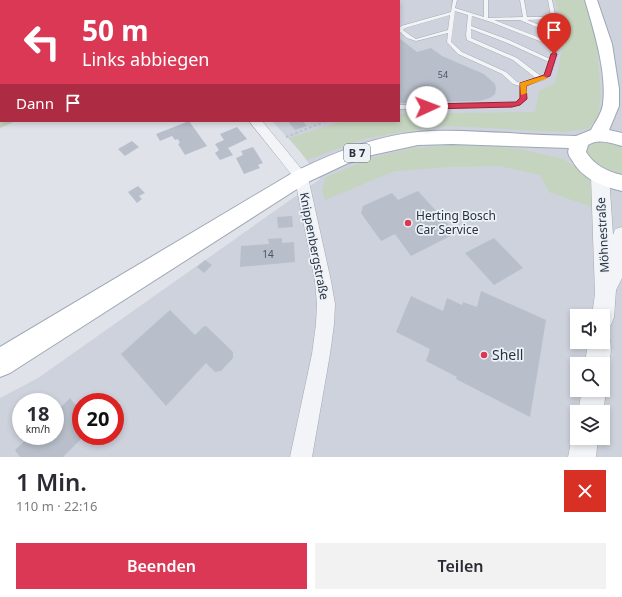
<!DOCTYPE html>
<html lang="de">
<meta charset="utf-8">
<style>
:root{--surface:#fff;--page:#f2f2f3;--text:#2b2b33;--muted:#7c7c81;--accent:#da3854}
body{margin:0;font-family:"Noto Sans",sans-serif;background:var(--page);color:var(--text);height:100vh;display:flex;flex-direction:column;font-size:15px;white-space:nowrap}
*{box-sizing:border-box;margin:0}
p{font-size:13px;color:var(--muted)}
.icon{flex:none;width:22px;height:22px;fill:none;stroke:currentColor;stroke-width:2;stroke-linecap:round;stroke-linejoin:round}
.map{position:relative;height:457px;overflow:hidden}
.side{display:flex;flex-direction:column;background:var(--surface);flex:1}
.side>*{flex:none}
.top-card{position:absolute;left:0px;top:0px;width:400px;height:122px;box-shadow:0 2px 6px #0003;background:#da3854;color:#fff;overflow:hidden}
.fabs{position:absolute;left:570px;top:309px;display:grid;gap:8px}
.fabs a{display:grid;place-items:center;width:40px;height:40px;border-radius:0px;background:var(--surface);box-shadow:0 2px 6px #0003;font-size:20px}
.speed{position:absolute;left:12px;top:393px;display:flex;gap:8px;font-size:20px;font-weight:700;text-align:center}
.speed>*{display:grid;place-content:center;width:52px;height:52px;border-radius:50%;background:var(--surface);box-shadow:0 2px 6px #0003;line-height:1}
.speed small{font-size:10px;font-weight:400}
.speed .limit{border:6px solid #d22;background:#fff;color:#111}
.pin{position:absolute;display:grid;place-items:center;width:34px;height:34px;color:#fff;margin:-41px -17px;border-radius:50% 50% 50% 0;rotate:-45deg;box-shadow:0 0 4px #0007}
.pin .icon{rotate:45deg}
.me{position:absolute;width:44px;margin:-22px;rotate:88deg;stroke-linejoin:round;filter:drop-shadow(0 0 3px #0008)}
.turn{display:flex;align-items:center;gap:14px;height:84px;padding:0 16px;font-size:18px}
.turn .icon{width:52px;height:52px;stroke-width:2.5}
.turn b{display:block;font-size:28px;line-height:34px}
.then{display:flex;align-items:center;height:38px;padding:0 16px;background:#0003;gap:8px;font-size:15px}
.round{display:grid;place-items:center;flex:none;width:42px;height:42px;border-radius:0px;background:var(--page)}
.summary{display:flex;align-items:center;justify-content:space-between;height:68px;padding:0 16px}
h1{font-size:24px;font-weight:600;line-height:30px}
.cta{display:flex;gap:8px;margin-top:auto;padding:8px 16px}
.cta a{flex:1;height:46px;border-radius:0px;background:var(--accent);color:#fff;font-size:16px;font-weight:600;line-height:46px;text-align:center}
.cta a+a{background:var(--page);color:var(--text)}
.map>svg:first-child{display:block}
.built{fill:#cdd2dc;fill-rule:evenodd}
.green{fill:#c5d4bf}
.building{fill:#b8bfca}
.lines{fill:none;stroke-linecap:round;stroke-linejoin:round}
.service-casing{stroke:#a4aab4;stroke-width:1}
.minor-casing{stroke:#a4aab4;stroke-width:1}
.tertiary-casing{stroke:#a4aab4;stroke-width:1}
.primary-casing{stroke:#9da8b6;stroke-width:2}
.path{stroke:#bdc1c8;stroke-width:2;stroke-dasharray:2.5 2.5;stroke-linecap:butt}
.service{fill:#f2f4f7;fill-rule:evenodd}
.minor{fill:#f2f4f7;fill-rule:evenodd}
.tertiary{fill:#f2f4f7;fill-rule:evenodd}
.primary{fill:#fff;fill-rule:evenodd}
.route{fill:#da3854;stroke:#8e2437}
.slow{fill:#f59e0b}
.poi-dot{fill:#da3854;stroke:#eef2f7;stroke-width:1.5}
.labels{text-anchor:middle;stroke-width:3.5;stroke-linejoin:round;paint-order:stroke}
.far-number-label{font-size:9px;fill:#4a5464}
.number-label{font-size:10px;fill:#4a5464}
.shield{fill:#eef2f7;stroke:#626b78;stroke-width:1}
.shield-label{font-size:11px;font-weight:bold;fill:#263142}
.poi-label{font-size:12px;fill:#263142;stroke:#eef2f7;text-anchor:start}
.street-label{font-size:12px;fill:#263142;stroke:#eef2f7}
.near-poi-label{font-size:14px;fill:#263142;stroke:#eef2f7;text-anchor:start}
</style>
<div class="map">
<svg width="622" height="457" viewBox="0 0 622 457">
<rect width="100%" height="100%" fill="#dfe3e9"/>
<path class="built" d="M226 0H622V457H0V398L38 378 320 179 299 150 272 121H399V1H222ZM577 316H603V342H577ZM577 364H603V390H577ZM21 402H55V436H21ZM81 402H115V436H81ZM577 412H603V438H577Z"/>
<path class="green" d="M555 0H584L596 38 601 95 598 117 588 129 563 132 447 126 401 132 364 139 307 160 289 138 343 121H399V114L535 112 539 91 555 83C563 51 566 32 555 0Z
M0 11 1 121H16L0 128Z
M605 140 622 145V178L604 172 586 153C586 141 595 142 605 140Z
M460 144 490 145 524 150 563 159 577 168 590 180 592 207 549 192 540 175 500 166 451 167 395 171 325 200 322 190 326 177 364 161 382 155 415 148Z"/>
<path class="building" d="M399 38 417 52 431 48 442 56 484 74 495 84 496 89 495 94 490 98 479 101 399 103Z
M189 121 207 146 185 155 178 144 180 143 178 139 175 140 172 136 160 141 156 134Z
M288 121H303L307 126 295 130Z
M237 127 247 139 228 148 233 155 220 160 215 153 219 150 215 144 224 140 220 134Z
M132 141 139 147 125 156 118 149Z
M253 147 263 163 258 165 260 168 244 174 236 158 243 155 241 151Z
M138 186 145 193 139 196 142 199 137 203 128 192Z
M418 191 456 233 411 256 395 234 381 241 361 213 363 206 392 193 398 200Z
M292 216 293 227 278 228 277 217Z
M282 238V243L294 242 295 262 240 267 241 246 269 244 268 239Z
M494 238 523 268 494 285 465 253Z
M205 260 212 265 204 273 197 267Z
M481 291 546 320 530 417 456 379 457 377 426 361 430 349 396 332 411 296 443 311 447 298 462 305 463 302 477 307Z
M170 310 195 335 203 327 206 326 233 352V358L221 371 215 372 206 363 166 406 121 354Z
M70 398 81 412V436H84L63 457H20L15 450 30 436H55V413Z"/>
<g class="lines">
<defs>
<path id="service" d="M453 0H457L455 8 484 17V0H488V18L523 17 520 0H524L527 17H551L548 0H552L559 34 557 45 558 46 557 47 554 62 551 74 546 79 525 86 526 99 520 104 512 107 399 109V105L512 103 516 102 520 98V86L513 84 502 74 458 54 447 42 448 33 416 41 407 38 399 31V29L401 26 451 12ZM455 11 468 15 466 35 467 40 513 60 537 79 522 83 517 82 506 72 462 52 451 42ZM450 15 448 30 416 39 411 36 403 30 405 28ZM472 16 491 22 552 46 550 59 509 40 471 26ZM552 19 554 31 527 20ZM494 20H520L555 35 553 43ZM471 29 505 42 549 62 547 73 542 77 517 58 471 38Z"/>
<path id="minor" d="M249 121H262L308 177 331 281 335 304 334 324 330 354 312 457H290L312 354 316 324 317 304 315 281 295 179Z"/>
<path id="tertiary" d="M600 170 606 171 609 176 613 235 615 229 622 227V278L616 290 614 317 611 325 603 328V316H592L595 294 591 176 594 171Z
M603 332 608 334C613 346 611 360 605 372L603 374V364H585L588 342H603Z
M603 382 606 390 603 414V412H578L582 390H603Z
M577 428V438H598L596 457H568L572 438Z"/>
<path id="primary" d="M585 0H597L612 44 619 89V106L609 130 622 133V146C611 143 598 138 588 145L586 152C594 165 608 172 622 175V191C602 186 582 179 572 160 569 156 567 153 569 148L452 144 418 145 372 155 346 164 308 182 10 373 0 377V347L294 172C333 153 375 136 418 132 448 129 479 132 509 133 531 135 553 135 576 136L591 130C595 122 602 113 603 104 607 72 594 31 585 0Z"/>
</defs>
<use href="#service" class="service-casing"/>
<use href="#minor" class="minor-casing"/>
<use href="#tertiary" class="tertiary-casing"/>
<use href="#primary" class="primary-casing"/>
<path class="path" d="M286 137 326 121"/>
<use href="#service" class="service"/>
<use href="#minor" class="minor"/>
<use href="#tertiary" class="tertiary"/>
<use href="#primary" class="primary"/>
</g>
<path class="route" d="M554 52 557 54 550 76 526 86 527 99 520 105 512 107 427 109 423 107 427 104 516 102 520 98V83L544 75 551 54Z"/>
<path class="slow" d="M543 76 548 78 526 86 527 93 521 95 520 83Z"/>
<g class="poi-dot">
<circle cx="408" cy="223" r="4"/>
<circle cx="484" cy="355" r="4"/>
</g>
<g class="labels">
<g class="far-number-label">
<text x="443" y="78">54</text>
</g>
<g class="number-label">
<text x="268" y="258">14</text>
</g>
<rect class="shield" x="344" y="144" width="26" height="18" rx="3"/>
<g class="shield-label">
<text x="357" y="157">B 7</text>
</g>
<g class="poi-label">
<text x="416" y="220">Herting Bosch<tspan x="416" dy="14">Car Service</tspan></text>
</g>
<g class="street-label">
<text transform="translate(603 235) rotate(-93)" y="4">Möhnestraße</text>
<text transform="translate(314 246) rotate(79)" y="4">Knippenbergstraße</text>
</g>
<g class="near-poi-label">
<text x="492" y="360">Shell</text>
</g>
</g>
</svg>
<div class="fabs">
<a><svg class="icon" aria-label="sound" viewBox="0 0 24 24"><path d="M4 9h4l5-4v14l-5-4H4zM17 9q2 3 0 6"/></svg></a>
<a><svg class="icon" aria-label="search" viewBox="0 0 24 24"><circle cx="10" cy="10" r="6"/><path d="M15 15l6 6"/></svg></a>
<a><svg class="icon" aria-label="layers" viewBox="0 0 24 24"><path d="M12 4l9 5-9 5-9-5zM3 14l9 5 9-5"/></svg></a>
</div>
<div class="speed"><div>18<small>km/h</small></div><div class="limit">20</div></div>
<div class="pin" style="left:554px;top:54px;background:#d93025"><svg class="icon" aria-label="arrive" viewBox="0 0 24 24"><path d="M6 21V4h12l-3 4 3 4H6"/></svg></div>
<svg class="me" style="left:427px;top:107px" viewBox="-20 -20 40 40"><circle r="19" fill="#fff"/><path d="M0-13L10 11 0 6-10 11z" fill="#da3854"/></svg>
<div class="top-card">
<div class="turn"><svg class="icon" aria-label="left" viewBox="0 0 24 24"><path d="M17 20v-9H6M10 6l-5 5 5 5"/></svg><div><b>50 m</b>Links abbiegen</div></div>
<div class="then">Dann<svg class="icon" aria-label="arrive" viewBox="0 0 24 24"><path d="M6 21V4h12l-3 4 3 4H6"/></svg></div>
</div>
</div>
<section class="side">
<div class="summary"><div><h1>1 Min.</h1><p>110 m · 22:16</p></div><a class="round" style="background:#d93025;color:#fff"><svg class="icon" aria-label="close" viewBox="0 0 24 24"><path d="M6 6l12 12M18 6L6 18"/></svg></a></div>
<div class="cta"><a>Beenden</a><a>Teilen</a></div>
</section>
